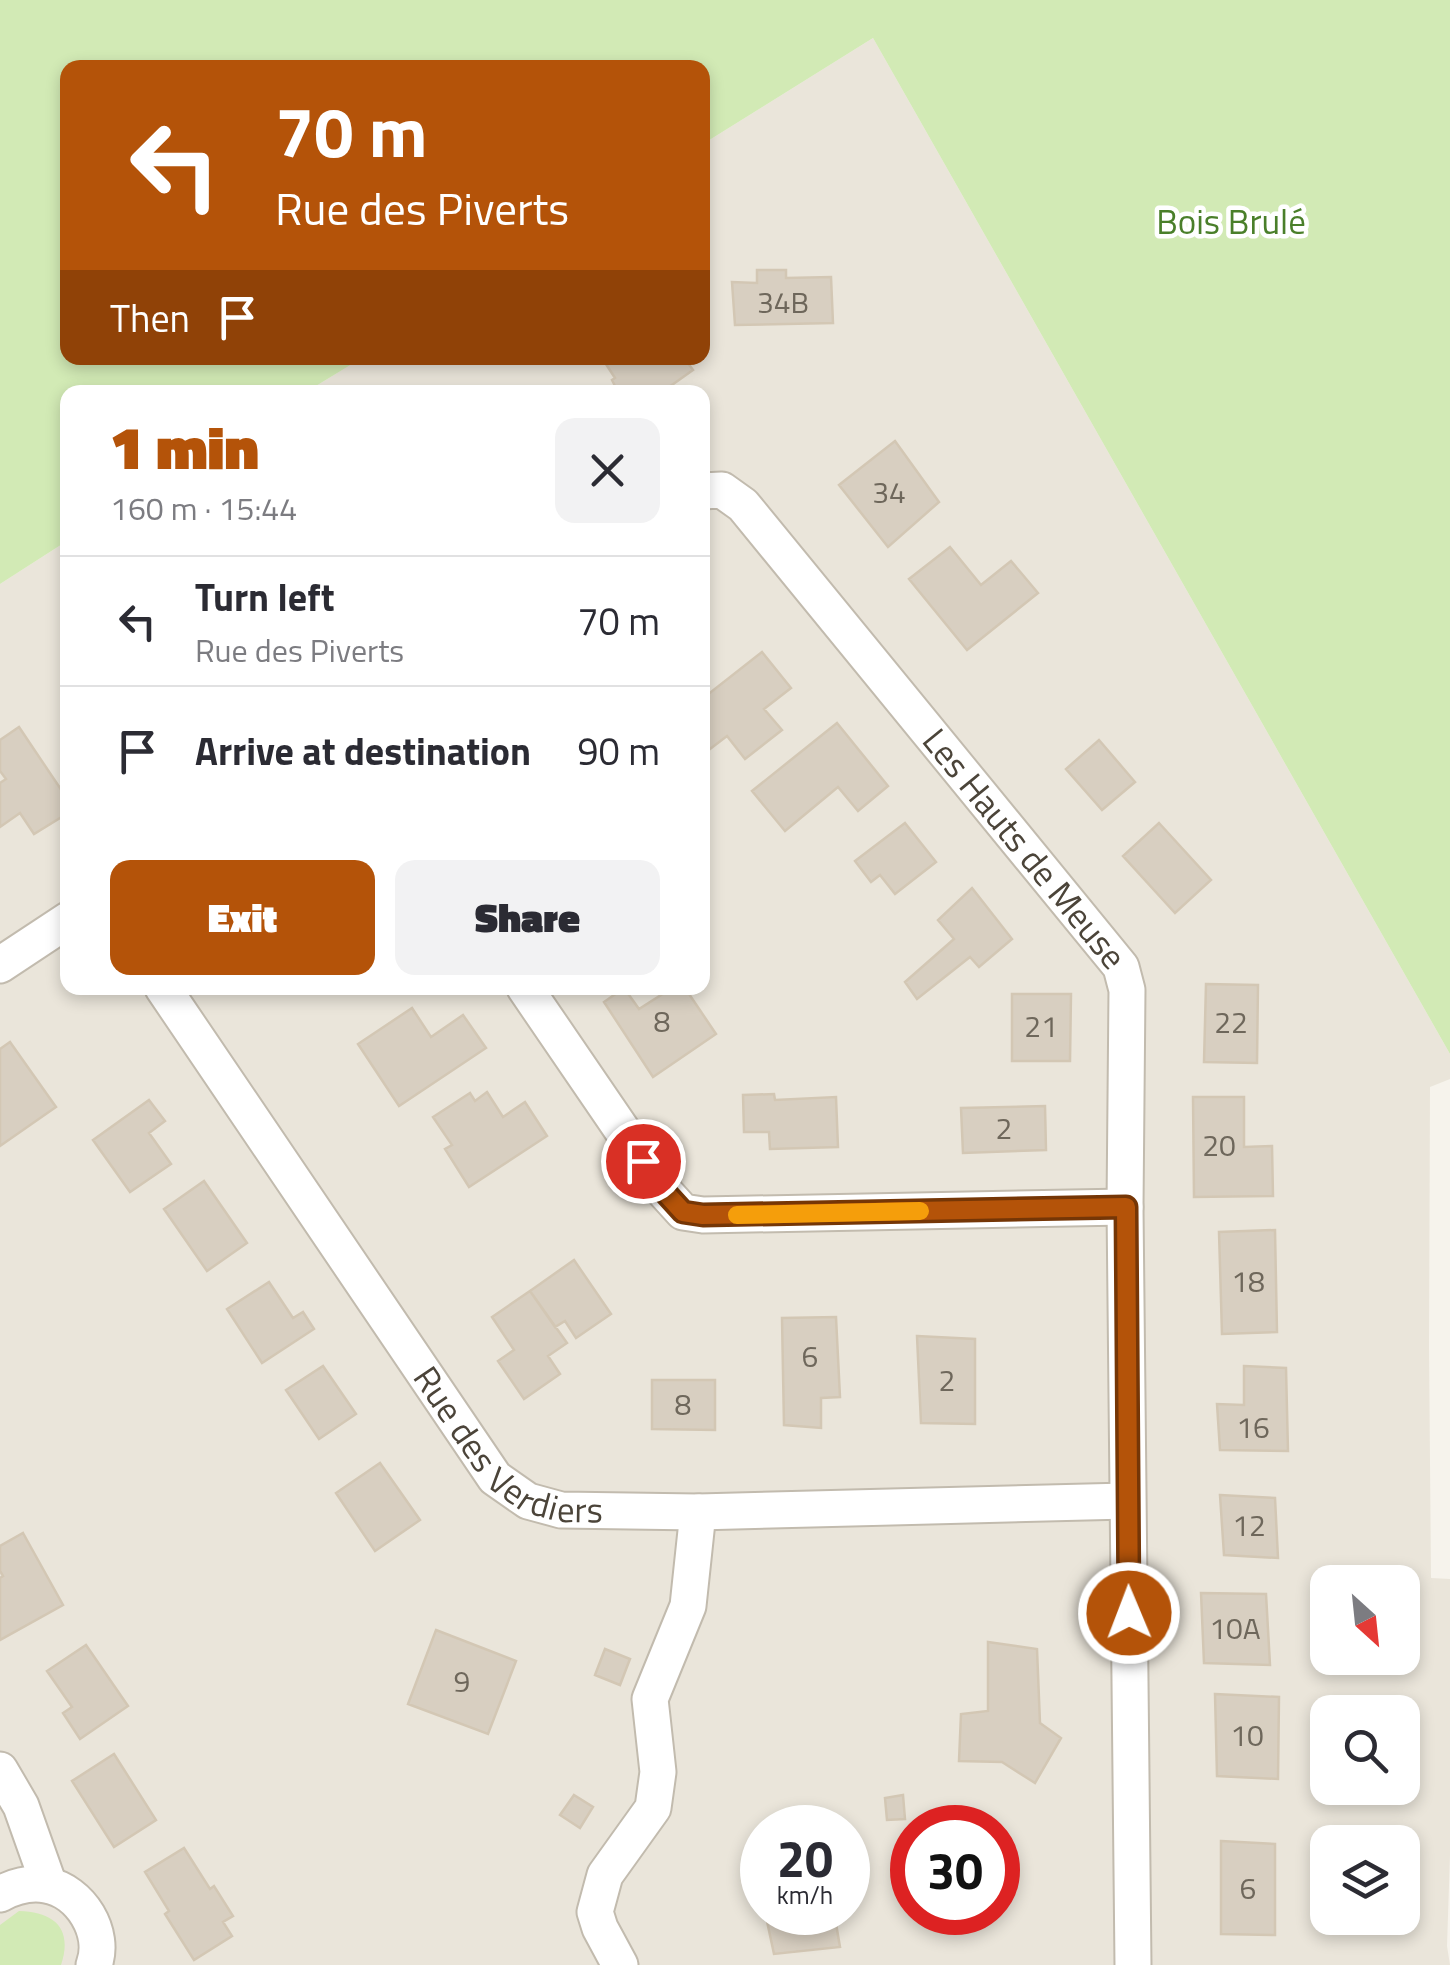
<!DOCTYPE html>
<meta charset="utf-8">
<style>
:root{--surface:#fff;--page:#f2f2f3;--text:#2b2b33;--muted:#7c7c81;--line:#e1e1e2;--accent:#b45309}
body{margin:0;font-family:"Titillium Web",sans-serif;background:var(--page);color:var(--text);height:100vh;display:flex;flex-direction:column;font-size:38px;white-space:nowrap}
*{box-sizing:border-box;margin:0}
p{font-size:32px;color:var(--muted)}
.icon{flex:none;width:55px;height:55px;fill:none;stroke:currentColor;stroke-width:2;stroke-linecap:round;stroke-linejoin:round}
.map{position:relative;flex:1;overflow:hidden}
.drawer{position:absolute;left:60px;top:385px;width:650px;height:610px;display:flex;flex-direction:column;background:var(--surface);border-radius:20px;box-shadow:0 5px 15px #0003}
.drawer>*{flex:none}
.guide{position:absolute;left:60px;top:60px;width:650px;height:305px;border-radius:20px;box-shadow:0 5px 15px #0003;background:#b45309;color:#fff;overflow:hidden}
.needle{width:65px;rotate:153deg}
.fabs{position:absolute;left:1310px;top:1565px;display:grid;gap:20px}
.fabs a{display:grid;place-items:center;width:110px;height:110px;border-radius:20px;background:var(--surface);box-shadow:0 5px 15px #0003;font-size:50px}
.speed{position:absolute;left:740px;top:1805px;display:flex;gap:20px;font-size:50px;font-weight:700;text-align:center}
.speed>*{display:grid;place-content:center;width:130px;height:130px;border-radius:50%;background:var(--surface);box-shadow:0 5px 15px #0003;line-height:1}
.speed small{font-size:25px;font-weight:400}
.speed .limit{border:15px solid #d22;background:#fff;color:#111}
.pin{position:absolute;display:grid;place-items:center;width:85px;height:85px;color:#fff;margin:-42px;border:5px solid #fff;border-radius:50%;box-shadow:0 2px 10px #0007}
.me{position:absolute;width:110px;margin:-55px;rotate:359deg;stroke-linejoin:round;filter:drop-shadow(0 0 8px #0008)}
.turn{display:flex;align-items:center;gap:35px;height:210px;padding:0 50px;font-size:45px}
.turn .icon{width:130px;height:130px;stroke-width:2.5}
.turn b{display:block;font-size:70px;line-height:85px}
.then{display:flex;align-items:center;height:95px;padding:0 50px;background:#0003;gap:20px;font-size:38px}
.round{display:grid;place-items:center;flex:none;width:105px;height:105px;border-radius:20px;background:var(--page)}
.headline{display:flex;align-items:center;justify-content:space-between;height:170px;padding:0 50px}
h1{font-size:60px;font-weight:800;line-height:75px;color:var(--accent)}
.primary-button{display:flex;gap:20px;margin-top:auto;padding:20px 50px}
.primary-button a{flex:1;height:115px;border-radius:20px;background:var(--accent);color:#fff;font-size:40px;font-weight:800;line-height:115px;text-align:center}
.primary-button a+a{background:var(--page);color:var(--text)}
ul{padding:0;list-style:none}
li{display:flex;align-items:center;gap:30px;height:130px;padding:0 50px;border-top:2px solid var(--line)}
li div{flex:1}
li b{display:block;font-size:38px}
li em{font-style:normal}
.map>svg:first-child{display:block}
.residential{fill:#eae5da;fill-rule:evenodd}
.green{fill:#d2eab5}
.building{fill:#d8cfc1;stroke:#d3c7b4;stroke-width:2.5}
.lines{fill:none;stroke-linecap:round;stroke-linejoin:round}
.minor-casing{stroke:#c2bbae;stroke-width:39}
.minor{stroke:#fff;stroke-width:35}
.route-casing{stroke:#753606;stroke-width:25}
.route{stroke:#b45309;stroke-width:18}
.slow{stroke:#f59e0b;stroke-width:18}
.labels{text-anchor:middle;stroke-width:9;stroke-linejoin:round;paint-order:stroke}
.number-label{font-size:30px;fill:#6e675b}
.park-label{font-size:35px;fill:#4a7f2a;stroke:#fff}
.street-label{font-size:35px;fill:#4b4439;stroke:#fff}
</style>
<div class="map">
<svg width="1450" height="1965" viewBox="0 0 1450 1965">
<rect width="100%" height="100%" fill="#f6f3ec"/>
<path class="residential" d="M873 38 1450 1054V1079L1430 1087 1429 1346 1431 1578 1450 1579V1855L1447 1946 1450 1965H0V584L67 541 68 988H702V392H306L362 358H702L703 144ZM1328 1582H1402V1658H1328ZM1328 1712H1402V1788H1328ZM762 1828H848V1912H762ZM912 1828H998V1912H912ZM1328 1842H1402V1918H1328Z"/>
<path class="green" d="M0 0H1450V1054L873 38 703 144 702 68H68V358H362L306 392H68L67 541 0 584Z
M19 1911C55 1912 73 1929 61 1965H0V1925Z"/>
<path class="building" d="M757 270H786V278L831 277 833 323 735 325 732 282 757 283Z
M602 358H684L693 370 662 392H618L612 380 615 378Z
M895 441 939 502 888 547 839 485Z
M950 547 981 585 1011 561 1038 593 967 650 909 579Z
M762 652 791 688 764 709 782 730 745 759 727 736 710 749 702 739V699Z
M837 723 888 786 858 811 838 787 785 831 752 791Z
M19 727 68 800V813L34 834 20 813 0 827V783L6 779 0 771V740Z
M1099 740 1135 782 1102 810 1066 769Z
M905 823 936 862 895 894 880 875 871 882 855 861Z
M1159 823 1211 880 1175 913 1123 856Z
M972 888 1012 939 979 967 970 957 917 999 905 982 954 939 938 920Z
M1206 984 1258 985 1257 1063 1204 1062Z
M624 988 639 1009 672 988H685L716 1034 653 1077 604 1002Z
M1012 994H1071L1070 1061H1012Z
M412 1008 431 1037 463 1015 486 1048 399 1106 358 1044Z
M10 1042 56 1107 0 1146V1049Z
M487 1092 503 1117 525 1102 547 1136 469 1187 445 1149 452 1145 433 1117 470 1093 475 1101Z
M774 1094 775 1100 836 1097 838 1147 770 1149 769 1132H744L743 1095Z
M1193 1097H1244V1147L1272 1146 1273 1196 1194 1197Z
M149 1100 165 1121 149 1133 171 1164 130 1192 93 1140Z
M1045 1106 1046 1150 963 1153 961 1108Z
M204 1181 247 1243 207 1271 164 1209Z
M1275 1230 1277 1332 1222 1334 1219 1232Z
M574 1260 611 1314 576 1338 565 1321 555 1327 530 1291Z
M269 1282 293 1318 303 1312 314 1329 262 1363 227 1309Z
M530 1291 567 1343 548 1356 560 1374 524 1399 498 1361 514 1350 492 1317Z
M836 1317 840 1397 821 1398V1428L784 1425 782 1318Z
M917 1336 975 1339V1424L921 1423Z
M323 1366 356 1414 319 1439 286 1390Z
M1244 1366 1286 1368 1288 1451 1220 1450 1217 1404 1244 1405Z
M652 1380H715V1430L652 1429Z
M380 1463 420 1520 375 1551 336 1493Z
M1220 1495 1275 1498 1278 1558 1224 1555Z
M23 1533 63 1605 0 1640V1578L3 1576 0 1571V1546Z
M1201 1593 1266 1594 1270 1665 1204 1663Z
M436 1630 516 1661 488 1734 408 1704Z
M988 1642 1037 1649 1040 1723 1061 1738 1035 1783 1002 1762 959 1761 961 1714 988 1711Z
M86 1645 128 1706 80 1739 63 1713 72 1707 47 1671Z
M605 1649 630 1659 620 1685 595 1675Z
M1215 1694 1279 1697 1278 1779 1217 1776Z
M114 1754 156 1820 114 1847 72 1781Z
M574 1795 593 1807 580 1828 560 1815Z
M903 1795 905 1819 887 1820 885 1798Z
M1221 1841 1275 1844V1935L1221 1934Z
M184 1848 210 1889 214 1886 233 1916 223 1922 232 1936 194 1960 165 1914 169 1911 145 1872Z
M762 1855V1898L754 1856Z
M765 1912H834L840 1947 774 1954Z"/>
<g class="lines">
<defs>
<g id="minor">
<path id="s1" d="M702 491 722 490 743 505 1121 967 1127 990 1125 1207 1133 1965"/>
<path d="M0 965 68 920"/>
<path id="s2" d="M163 988 495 1478 528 1501 561 1510 698 1512 1127 1501"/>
<path d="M525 988 663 1190 683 1212 703 1215 1125 1207"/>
<path d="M0 1770 21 1806 49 1885"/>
<path d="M0 1894C15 1886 29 1882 46 1885 81 1891 106 1933 94 1965"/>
<path d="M620 1965 600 1928 595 1912 605 1875 653 1808 658 1772 650 1699 688 1606 698 1512"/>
</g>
</defs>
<use href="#minor" class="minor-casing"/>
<use href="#minor" class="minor"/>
</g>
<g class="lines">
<defs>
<path id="route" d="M643 1161 663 1190 683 1212 703 1215 1126 1207 1129 1613"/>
</defs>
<use href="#route" class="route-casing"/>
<use href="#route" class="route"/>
<path class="slow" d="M737 1215 920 1211"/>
</g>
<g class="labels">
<g class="number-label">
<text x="783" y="313">34B</text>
<text x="889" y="503">34</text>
<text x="662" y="1032">8</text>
<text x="1231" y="1033">22</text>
<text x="1041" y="1037">21</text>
<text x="1004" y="1139">2</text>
<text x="1219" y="1156">20</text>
<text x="1248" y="1292">18</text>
<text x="810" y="1367">6</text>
<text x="947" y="1391">2</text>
<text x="683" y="1415">8</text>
<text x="1253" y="1438">16</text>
<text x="1249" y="1536">12</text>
<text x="1235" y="1639">10A</text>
<text x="462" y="1692">9</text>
<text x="1247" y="1746">10</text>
<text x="1248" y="1899">6</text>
</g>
<g class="park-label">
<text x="1231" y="234">Bois Brulé</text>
</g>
<g class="street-label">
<text dy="12" stroke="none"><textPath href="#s1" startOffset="490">Les Hauts de Meuse</textPath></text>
<text dy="12" stroke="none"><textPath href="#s2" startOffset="585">Rue des Verdiers</textPath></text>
</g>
</g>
</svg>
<div class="fabs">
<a><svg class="needle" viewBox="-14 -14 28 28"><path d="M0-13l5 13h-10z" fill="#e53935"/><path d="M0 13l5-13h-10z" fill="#7c7c81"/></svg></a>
<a><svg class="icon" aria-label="search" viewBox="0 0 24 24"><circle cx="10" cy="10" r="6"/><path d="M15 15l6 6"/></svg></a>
<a><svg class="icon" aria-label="layers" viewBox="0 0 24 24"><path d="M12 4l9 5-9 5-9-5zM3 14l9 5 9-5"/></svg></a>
</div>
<div class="speed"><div>20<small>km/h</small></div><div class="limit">30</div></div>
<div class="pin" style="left:643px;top:1161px;background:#d93025"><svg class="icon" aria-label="arrive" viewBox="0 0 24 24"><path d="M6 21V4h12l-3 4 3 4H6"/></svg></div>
<svg class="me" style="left:1129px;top:1613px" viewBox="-20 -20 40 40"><circle r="17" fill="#b45309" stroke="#fff" stroke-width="3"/><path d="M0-11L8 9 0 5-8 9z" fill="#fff"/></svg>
<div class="guide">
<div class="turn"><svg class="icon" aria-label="left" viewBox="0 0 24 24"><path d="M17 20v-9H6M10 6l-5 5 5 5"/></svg><div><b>70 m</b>Rue des Piverts</div></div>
<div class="then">Then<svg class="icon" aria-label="arrive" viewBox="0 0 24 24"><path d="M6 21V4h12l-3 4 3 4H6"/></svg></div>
</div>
<section class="drawer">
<div class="headline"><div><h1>1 min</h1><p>160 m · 15:44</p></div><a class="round"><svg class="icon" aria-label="close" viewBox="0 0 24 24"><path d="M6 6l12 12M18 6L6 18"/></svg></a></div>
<ul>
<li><svg class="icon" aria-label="left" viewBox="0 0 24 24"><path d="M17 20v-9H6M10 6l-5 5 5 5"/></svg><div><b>Turn left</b><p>Rue des Piverts</p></div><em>70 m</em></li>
<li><svg class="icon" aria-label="arrive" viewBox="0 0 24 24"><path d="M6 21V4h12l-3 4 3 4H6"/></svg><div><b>Arrive at destination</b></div><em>90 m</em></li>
</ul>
<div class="primary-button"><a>Exit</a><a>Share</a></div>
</section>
</div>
